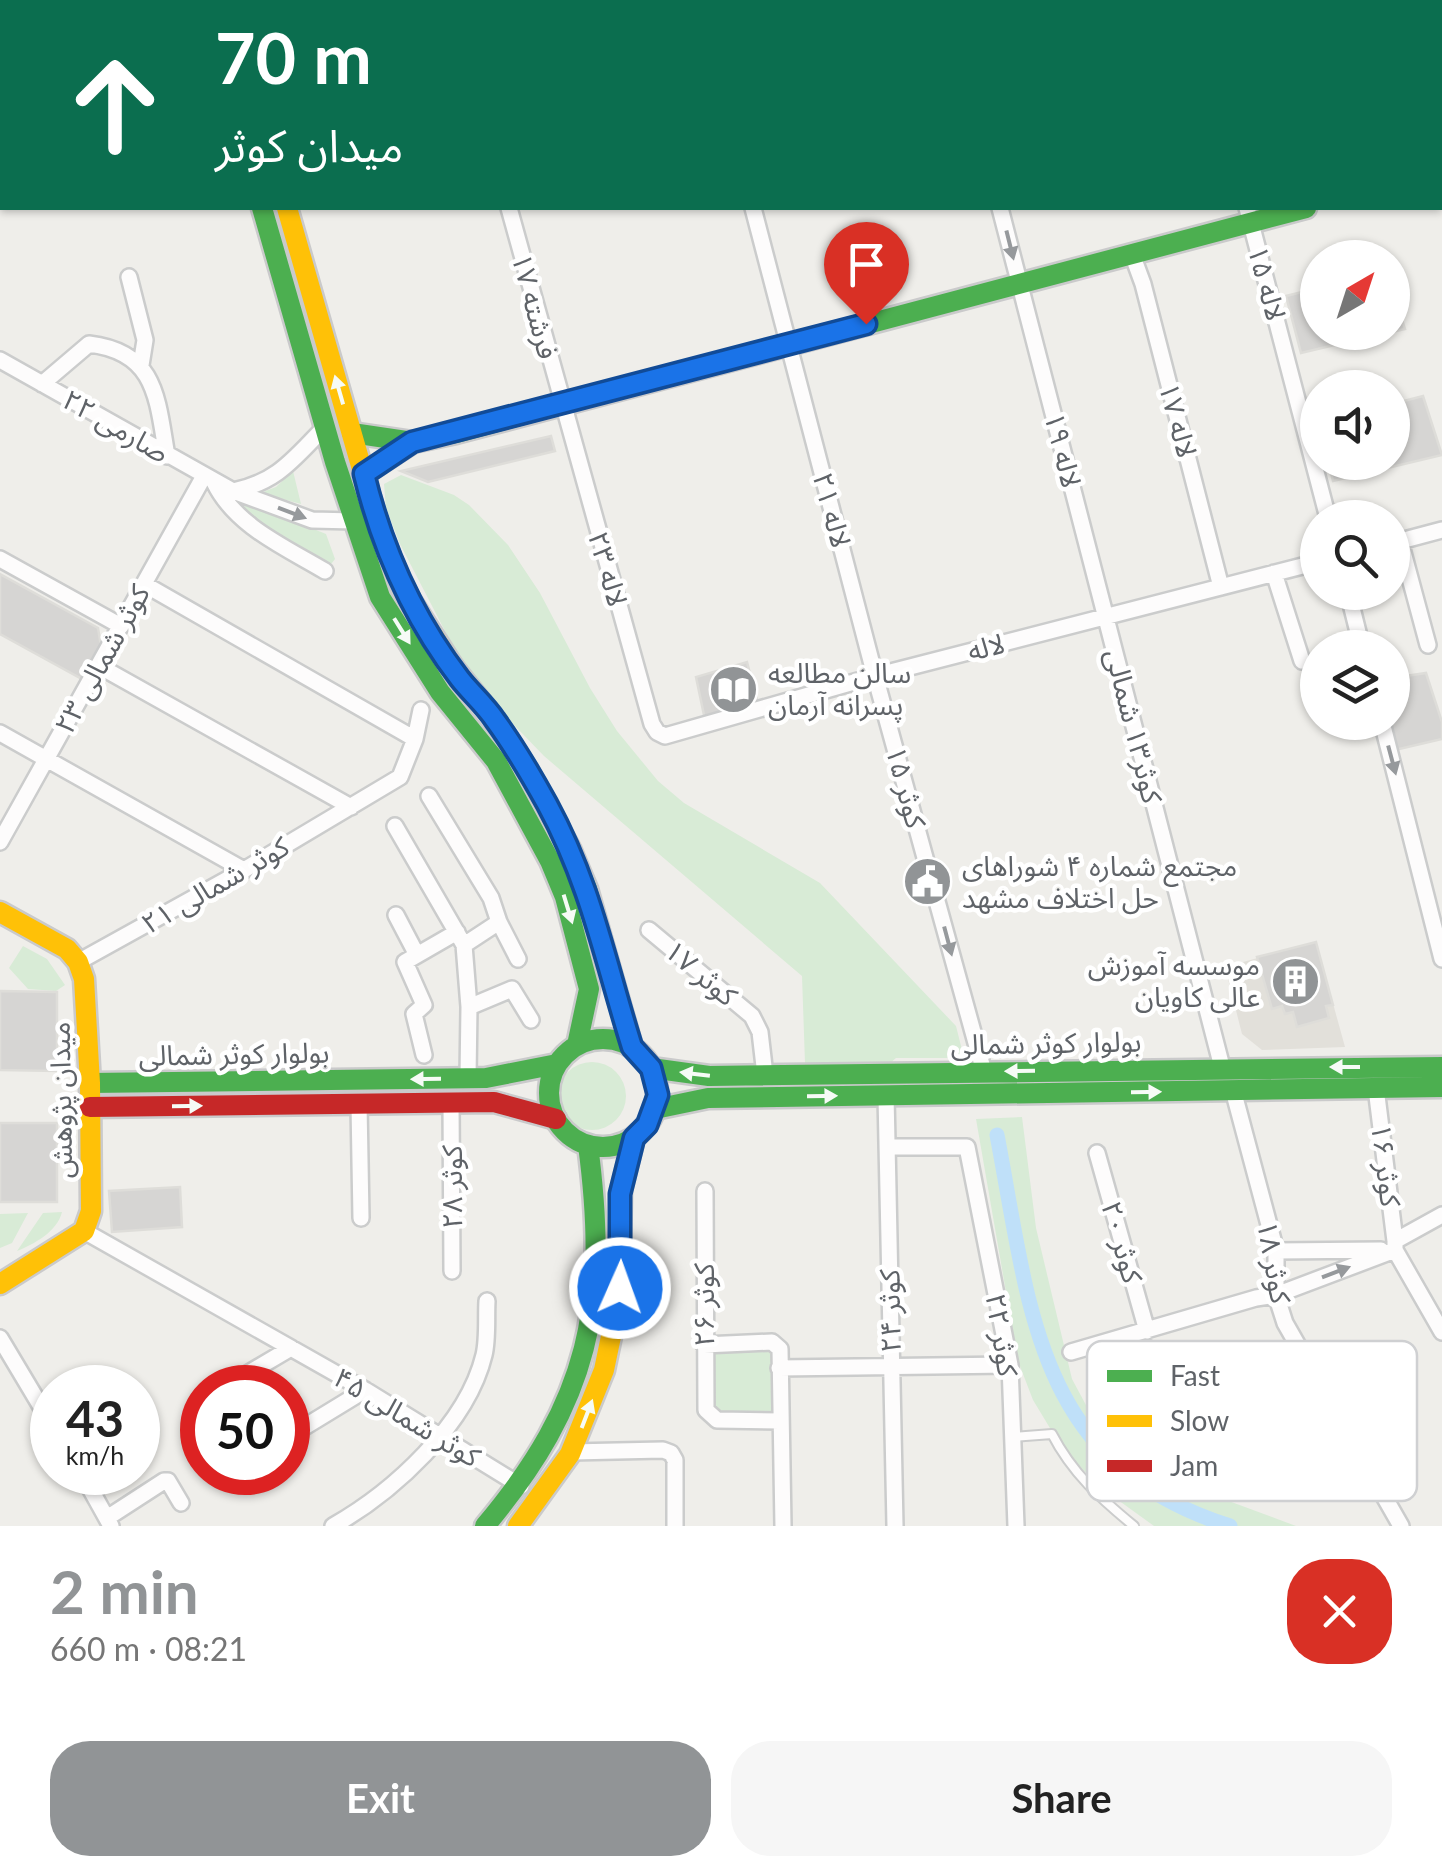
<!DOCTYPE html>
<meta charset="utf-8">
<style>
:root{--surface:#fff;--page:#f6f6f6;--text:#222;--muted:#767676;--accent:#919496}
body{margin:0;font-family:Lato,"Noto Sans Arabic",sans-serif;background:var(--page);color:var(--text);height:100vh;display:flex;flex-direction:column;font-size:38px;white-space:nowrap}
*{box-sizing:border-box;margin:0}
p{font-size:32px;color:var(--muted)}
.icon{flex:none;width:55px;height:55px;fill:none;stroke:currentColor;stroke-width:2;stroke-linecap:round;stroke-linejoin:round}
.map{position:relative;height:1526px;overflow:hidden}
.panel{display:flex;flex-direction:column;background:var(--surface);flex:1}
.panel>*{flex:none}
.banner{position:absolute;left:0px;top:0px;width:1442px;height:210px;box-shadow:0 2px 8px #0004;background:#0b6e4f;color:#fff;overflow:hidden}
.needle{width:65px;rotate:39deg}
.buttons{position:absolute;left:1300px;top:240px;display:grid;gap:20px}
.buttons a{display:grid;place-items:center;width:110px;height:110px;border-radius:50%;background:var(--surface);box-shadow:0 2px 8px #0004;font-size:50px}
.speed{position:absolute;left:30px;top:1365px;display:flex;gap:20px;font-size:50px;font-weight:700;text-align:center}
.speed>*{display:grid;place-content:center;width:130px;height:130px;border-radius:50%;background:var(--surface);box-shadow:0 2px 8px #0004;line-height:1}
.speed small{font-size:25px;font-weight:400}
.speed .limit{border:15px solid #d22;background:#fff;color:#111}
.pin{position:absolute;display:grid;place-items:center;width:85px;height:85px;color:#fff;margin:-102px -42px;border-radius:50% 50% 50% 0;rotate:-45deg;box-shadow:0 0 10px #0007}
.pin .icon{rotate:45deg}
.me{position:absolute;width:110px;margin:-55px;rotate:2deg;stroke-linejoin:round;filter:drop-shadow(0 0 8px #0008)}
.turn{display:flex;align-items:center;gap:35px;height:210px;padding:0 50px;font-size:45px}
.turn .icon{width:130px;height:130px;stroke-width:2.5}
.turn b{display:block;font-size:70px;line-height:85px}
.round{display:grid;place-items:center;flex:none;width:105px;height:105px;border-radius:40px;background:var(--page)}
.headline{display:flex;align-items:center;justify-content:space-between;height:170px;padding:0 50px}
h1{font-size:60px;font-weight:700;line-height:75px;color:var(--accent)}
.action{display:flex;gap:20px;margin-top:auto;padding:20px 50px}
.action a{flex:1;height:115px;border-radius:40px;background:var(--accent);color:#fff;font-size:40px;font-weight:700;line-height:115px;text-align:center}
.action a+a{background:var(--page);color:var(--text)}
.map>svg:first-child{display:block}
.education{fill:#e2e0da}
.green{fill:#d8ebd6}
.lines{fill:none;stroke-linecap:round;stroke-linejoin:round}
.canal{stroke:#bfe0f9;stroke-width:15}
.building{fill:#d6d5d3;stroke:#deddd9;stroke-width:2.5}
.lane-casing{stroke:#cbcccc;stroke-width:12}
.street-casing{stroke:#cbcccc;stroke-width:20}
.fast-casing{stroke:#cacacb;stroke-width:25}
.slow-casing{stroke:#cacacb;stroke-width:25}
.jam-casing{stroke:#cacacb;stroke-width:25}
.lane{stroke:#fdfcfc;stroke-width:8}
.street{stroke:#fdfcfc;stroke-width:15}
.fast{stroke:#4caf50;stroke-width:20}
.slow{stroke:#ffc107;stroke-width:20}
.jam{stroke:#c62828;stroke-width:20}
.oneway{fill:#96999c}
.oneway2{fill:#f6fbf6}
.route-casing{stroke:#114b97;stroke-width:25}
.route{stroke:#1a73e8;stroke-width:18}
.labels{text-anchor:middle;stroke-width:9;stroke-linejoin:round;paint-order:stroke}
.street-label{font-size:28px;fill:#5f6368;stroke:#fff}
.poi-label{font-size:28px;fill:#5f6368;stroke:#fff;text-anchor:start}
.key{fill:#fff;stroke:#cfd0d2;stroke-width:2.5}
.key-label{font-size:28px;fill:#5f6368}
</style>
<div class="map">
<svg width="1442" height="1526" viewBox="0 0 1442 1526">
<rect width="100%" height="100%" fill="#efeeea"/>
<path class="education" d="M1316 942 1345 1047 1262 1050 1242 1034 1225 967Z"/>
<path class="green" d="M293 471 301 504 260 493 276 487Z
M401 475 454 495 469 505 508 545 540 593 590 688 617 731 658 781 684 803 820 883 956 1026 964 1058H896L889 1064 805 1063 802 976 544 756 486 696 461 662 400 544 386 508 384 484Z
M244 501 326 534 335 559 328 568 242 513Z
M23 946 47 959 65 985 56 991 28 989 9 968Z
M558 1096a34 34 0 1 1 68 0a34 34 0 1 1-68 0Z
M1022 1117 1036 1228 1072 1379 1094 1420 1130 1456 1199 1490 1296 1526H1154L1100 1487 1062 1448 1033 1400 1018 1361 976 1119Z
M62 1212C57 1232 34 1244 17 1251L43 1213Z
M28 1213 12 1243 0 1248V1214Z
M713 1351 772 1352 771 1414 713 1413Z"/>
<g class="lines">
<path class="canal" d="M997 1135C1030 1307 1035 1465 1230 1526"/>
</g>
<path class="building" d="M1318 288V332H1389L1301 353 1286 296Z
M1392 288 1405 329 1392 332Z
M1423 396 1442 455 1333 481 1328 462H1392V404Z
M551 436 555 451 428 482 401 471Z
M0 574 98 628 101 646 82 679 0 634Z
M747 662 758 704 705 720 696 677Z
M1426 673 1442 722V739L1395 750 1389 722H1392V678Z
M1316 942 1333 1005 1326 1006 1329 1018 1297 1027 1293 1012 1285 1014 1282 1006 1272 1009 1257 957Z
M0 991 57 992V1071L0 1070Z
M0 1123H57V1202H0Z
M180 1187 182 1227 112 1232 109 1191Z"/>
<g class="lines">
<defs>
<path id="lane" d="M1013 1437 1052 1434C1072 1473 1101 1499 1134 1526"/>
<path id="street" d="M455 0V2
M699 0V2
M947 0 948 2
M1191 0 1192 2
M1440 11 1442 19
M0 133 2 132
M509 208 652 724 657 732 665 736 875 676 1318 562
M753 208 875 676 984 1072
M1000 208 1222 1067
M1247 208 1328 518
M1132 254 1143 284 1221 587
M129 277 145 340 141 365
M0 360 233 491 312 520 354 521
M42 384 89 344C157 352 157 399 167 456
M214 482C235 526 285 547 325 571
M233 491C278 482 294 458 325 427
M1400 541 1428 645
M1393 543 1442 530
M0 559 121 626
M1274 573 1302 661
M144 584 415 739
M1348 592 1362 648
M99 666 351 807
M1382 722 1442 959
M0 733 244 870
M429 796 491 898 499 922 518 959
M395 826 464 945 469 1007 468 1078
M0 842 204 476
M396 915 417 955
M649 930 752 1016 760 1032 765 1075
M464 945 499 922
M78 962 244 870 400 777 415 739 421 710
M469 1007 512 989 531 1020
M424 1055 414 1014 424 1005 405 962 457 932
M1376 1088 1395 1241
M1233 1090 1276 1251V1295L1285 1323 1401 1526
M886 1095 895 1526
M451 1102 452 1271
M359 1104 361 1218
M887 1147H967L1010 1365 1016 1526
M1097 1153 1147 1331
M705 1191 706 1410 717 1420 780 1421
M84 1231 365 1390 521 1486
M1395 1250 1442 1332
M1276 1251 1381 1250
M0 1338 52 1425
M704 1345 772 1342 780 1349 783 1526
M1071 1352 1256 1298 1276 1295 1395 1250V1241L1442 1215
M779 1368 1010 1365
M225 1387 291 1348
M288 1437 365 1390
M571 1452 663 1450 671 1453 675 1460V1526
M81 1472 111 1526
M107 1518 164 1481H168L181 1503
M333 1526C393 1492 467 1425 484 1355 488 1339 486 1318 487 1301"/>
<path id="fast" d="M1440 172H1442
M262 208 335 462 380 597 440 692 496 761 550 861 565 897 589 989 577 1045
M352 433 413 442 456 433 1306 208
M364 474 413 442
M453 667 493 717 527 769 571 851 587 889 632 1047
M549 1093a54 54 0 1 1 108 0a54 54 0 1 1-108 0Z
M651 1068 709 1076 1442 1067
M90 1083 486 1078 557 1064
M655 1109 708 1098 1442 1087
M485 1526C590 1401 609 1305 588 1145"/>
<path id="slow" d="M205 0 206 2
M287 208 378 525 402 587 453 667
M0 912 67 949 78 962 84 979 90 1083 91 1211 84 1231 0 1284
M518 1526 570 1454 604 1370 619 1298 621 1190 634 1138"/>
<path id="jam" d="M232 0V2
M90 1107 494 1102 556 1119"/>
</defs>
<use href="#lane" class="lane-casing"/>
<use href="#street" class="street-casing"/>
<use href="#fast" class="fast-casing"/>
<use href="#slow" class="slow-casing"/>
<use href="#jam" class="jam-casing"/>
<use href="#lane" class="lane"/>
<use href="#street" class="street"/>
<use href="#fast" class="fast"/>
<use href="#slow" class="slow"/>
<use href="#jam" class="jam"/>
</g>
<defs><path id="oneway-solid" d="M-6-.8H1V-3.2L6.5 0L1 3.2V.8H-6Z" transform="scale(2.5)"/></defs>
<g class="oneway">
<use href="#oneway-solid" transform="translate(1010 245) rotate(76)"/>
<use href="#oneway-solid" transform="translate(292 513) rotate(21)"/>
<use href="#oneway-solid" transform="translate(1392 760) rotate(75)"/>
<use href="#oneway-solid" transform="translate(948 941) rotate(75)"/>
<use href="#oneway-solid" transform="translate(1336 1272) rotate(-21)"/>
</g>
<g class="oneway2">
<use href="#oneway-solid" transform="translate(339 390) rotate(-106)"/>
<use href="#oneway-solid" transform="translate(402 631) rotate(58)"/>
<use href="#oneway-solid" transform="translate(568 909) rotate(73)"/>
<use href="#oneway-solid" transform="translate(1345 1067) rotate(180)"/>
<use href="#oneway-solid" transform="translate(1020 1071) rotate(179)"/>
<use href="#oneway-solid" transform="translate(695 1074) rotate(-173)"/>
<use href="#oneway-solid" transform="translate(426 1079) rotate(179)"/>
<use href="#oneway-solid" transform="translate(1146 1092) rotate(-1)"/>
<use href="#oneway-solid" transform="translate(822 1096) rotate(-1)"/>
<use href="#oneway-solid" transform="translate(187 1106) rotate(-1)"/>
<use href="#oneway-solid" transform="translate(587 1414) rotate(-69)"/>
</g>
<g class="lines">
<defs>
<path id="route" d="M620 1288V1194L634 1138 647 1125 658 1095 651 1068 632 1047C605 961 591 885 547 804 531 775 514 746 495 720 485 705 471 693 460 679 414 619 382 548 364 474L412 442 866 324"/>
</defs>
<use href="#route" class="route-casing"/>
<use href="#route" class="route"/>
</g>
<defs>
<symbol id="library-disc" viewBox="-11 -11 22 22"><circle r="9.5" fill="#919496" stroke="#fff"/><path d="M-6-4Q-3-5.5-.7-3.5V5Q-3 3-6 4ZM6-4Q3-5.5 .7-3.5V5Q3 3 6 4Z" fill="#fff"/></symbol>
<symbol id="civic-disc" viewBox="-11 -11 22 22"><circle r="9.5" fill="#919496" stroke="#fff"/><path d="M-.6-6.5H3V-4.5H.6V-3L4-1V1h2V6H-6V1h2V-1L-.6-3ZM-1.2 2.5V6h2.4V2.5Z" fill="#fff"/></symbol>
<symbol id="building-disc" viewBox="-11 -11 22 22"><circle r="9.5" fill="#919496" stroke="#fff"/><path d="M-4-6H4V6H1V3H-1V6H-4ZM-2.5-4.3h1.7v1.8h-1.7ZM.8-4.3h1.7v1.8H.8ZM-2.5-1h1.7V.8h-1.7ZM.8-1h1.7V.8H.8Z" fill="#fff"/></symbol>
</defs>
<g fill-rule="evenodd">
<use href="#library-disc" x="706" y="662" width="55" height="55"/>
<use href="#civic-disc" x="900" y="854" width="55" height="55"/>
<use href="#building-disc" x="1268" y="954" width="55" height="55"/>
</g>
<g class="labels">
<g class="street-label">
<text transform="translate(1267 283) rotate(75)" y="10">لاله ۱۵</text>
<text transform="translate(535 306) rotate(75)" y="10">فرشته ۱۷</text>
<text transform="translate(1178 420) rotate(75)" y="10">لاله ۱۷</text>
<text transform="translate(116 426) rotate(30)" y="10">صارمی ۲۲</text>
<text transform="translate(1063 450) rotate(76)" y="10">لاله ۱۹</text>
<text transform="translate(832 510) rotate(75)" y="10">لاله ۲۱</text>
<text transform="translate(608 569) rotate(74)" y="10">لاله ۲۳</text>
<text transform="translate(986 647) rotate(-14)" y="10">لاله</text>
<text transform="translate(102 659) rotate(-61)" y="10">کوثر شمالی ۲۳</text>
<text transform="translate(1134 726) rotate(76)" y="10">کوثر۱۳ شمالی</text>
<text transform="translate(906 787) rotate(75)" y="10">کوثر ۱۵</text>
<text transform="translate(215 885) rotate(-30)" y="10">کوثر شمالی ۲۱</text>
<text transform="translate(701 973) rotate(40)" y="10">کوثر ۱۷</text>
<text transform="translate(1046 1043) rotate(-1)" y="10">بولوار کوثر شمالی</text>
<text transform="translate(234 1054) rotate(-1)" y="10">بولوار کوثر شمالی</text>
<text transform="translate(61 1100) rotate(-91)" y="10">میدان پژوهش</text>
<text transform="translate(1386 1165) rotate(83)" y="10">کوثر ۱۶</text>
<text transform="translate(452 1187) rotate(-90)" y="10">کوثر ۲۸</text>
<text transform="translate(1122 1242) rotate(74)" y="10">کوثر ۲۰</text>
<text transform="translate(1274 1262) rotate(80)" y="10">کوثر ۱۸</text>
<text transform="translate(704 1305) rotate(-90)" y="10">کوثر ۲۶</text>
<text transform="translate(890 1311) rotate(-91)" y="10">کوثر ۲۴</text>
<text transform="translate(1002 1335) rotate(81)" y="10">کوثر ۲۲</text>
<text transform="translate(407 1417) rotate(31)" y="10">کوثر شمالی ۴۵</text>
</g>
<g class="poi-label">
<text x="768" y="683">سالن مطالعه<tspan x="768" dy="32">پسرانه آرمان</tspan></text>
<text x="962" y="876">مجتمع شماره ۴ شوراهای<tspan x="962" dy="32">حل اختلاف مشهد</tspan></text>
<text x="1260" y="975" text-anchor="end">موسسه آموزش<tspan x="1260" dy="32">عالی کاویان</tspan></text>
</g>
</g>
<rect x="1087" y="1341" width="330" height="160" rx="15" class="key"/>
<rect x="1107" y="1370" width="45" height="12" fill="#4caf50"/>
<rect x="1107" y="1415" width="45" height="12" fill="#ffc107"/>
<rect x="1107" y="1460" width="45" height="12" fill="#c62828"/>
<g class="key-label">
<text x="1170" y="1386">Fast</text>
<text x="1170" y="1431">Slow</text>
<text x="1170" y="1476">Jam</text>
</g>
</svg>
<div class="buttons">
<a><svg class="needle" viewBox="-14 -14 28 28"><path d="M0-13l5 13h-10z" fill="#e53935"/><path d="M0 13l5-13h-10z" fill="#767676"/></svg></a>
<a><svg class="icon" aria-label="sound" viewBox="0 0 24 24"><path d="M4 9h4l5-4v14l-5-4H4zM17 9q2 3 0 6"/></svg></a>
<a><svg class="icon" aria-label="search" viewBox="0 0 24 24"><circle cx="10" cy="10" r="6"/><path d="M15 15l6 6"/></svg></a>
<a><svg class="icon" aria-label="layers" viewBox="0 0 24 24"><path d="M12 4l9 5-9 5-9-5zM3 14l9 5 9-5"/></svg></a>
</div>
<div class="speed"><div>43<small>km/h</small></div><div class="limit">50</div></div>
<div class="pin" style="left:866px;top:324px;background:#d93025"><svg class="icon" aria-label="arrive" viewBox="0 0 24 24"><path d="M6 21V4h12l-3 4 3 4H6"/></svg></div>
<svg class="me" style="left:620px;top:1288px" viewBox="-20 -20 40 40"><circle r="17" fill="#1a73e8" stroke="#fff" stroke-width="3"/><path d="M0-11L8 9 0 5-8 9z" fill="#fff"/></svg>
<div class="banner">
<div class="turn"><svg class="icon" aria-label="ahead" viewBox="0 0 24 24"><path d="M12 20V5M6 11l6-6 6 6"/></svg><div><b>70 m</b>میدان کوثر</div></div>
</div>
</div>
<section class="panel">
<div class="headline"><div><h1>2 min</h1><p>660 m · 08:21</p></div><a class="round" style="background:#d93025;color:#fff"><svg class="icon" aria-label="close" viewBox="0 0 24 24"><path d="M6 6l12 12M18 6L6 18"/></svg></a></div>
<div class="action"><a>Exit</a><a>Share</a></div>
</section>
